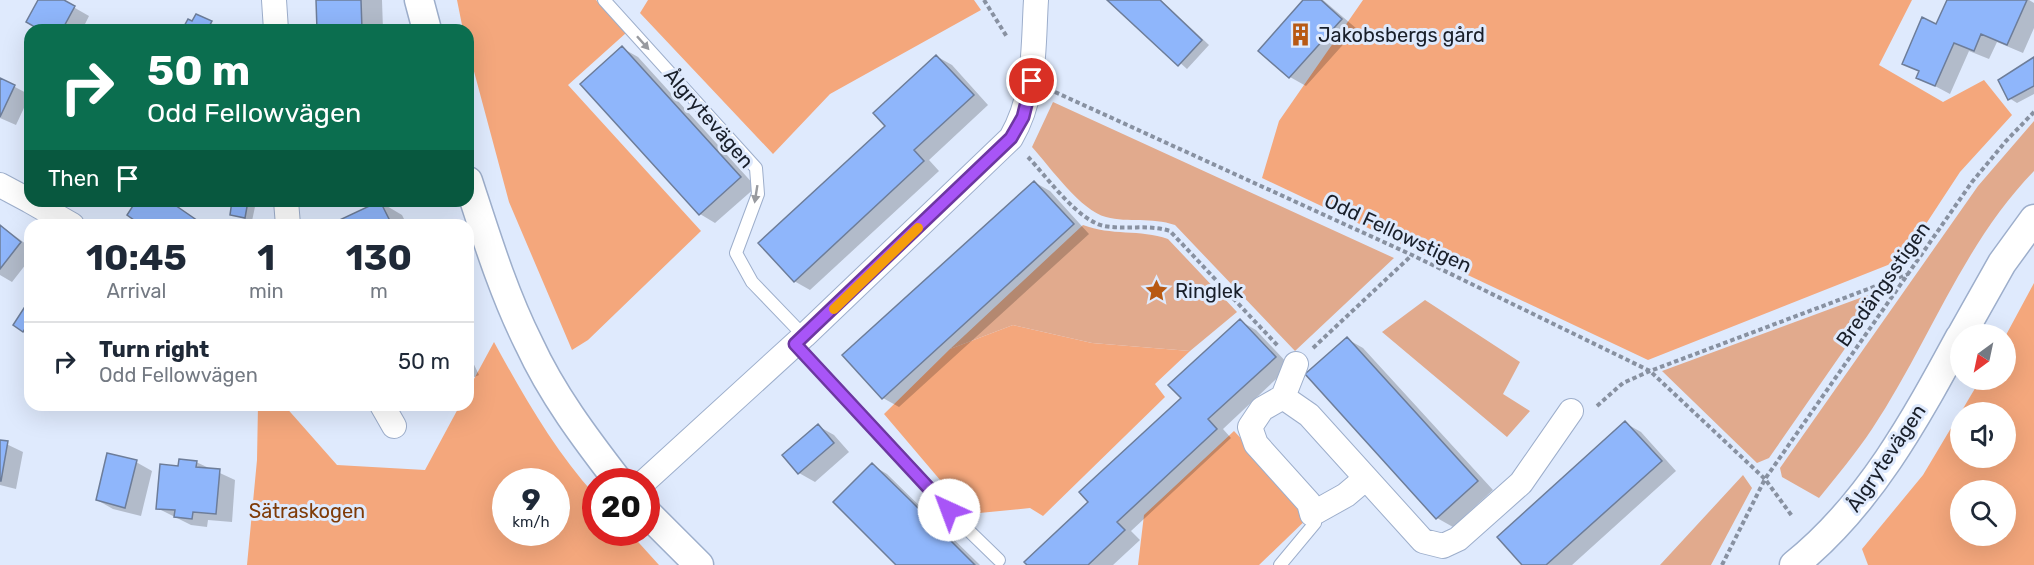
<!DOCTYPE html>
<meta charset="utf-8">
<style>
:root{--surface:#fff;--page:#f6f6f7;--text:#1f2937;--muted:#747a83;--line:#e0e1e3}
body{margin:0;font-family:Rubik,sans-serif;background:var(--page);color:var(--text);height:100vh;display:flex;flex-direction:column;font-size:22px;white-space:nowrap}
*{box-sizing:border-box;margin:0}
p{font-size:20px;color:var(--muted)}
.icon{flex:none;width:33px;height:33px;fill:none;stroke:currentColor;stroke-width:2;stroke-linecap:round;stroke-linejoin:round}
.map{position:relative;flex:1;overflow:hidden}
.drawer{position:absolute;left:24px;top:219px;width:450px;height:192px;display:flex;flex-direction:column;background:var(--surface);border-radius:18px;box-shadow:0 6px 24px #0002}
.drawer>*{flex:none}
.top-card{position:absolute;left:24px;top:24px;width:450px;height:183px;border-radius:18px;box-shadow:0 6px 24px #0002;background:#0b6e4f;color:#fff;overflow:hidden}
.needle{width:39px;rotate:213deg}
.tools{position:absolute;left:1950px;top:324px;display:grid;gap:12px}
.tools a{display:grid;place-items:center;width:66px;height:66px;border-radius:50%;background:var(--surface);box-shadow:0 6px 24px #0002;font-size:30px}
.speed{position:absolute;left:492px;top:468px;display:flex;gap:12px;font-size:30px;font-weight:700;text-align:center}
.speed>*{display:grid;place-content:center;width:78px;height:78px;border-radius:50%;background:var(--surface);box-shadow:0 6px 24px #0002;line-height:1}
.speed small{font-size:15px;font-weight:400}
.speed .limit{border:9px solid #d22;background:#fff;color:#111}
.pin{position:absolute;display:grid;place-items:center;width:51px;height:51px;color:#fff;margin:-26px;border:3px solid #fff;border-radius:50%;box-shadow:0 2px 6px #0007}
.me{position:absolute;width:66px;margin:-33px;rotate:317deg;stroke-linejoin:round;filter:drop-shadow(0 0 4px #0008)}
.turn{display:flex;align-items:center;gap:21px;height:126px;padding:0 24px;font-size:27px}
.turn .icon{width:78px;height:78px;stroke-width:2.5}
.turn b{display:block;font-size:42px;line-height:51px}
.then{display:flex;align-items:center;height:57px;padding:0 24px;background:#0003;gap:12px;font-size:22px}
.eta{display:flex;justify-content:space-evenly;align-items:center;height:102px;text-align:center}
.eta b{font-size:36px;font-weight:700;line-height:42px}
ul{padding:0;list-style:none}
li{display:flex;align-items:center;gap:18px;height:78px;padding:0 24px;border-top:2px solid var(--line)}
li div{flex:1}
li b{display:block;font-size:22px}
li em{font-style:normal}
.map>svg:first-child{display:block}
.green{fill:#e1aa8d}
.forest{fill:#f4a77c;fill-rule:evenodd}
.shadow{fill:#0003}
.building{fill:#8fb6fb;stroke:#6d7d99;stroke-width:1.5}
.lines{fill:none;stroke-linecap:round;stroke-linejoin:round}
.service-casing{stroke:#9daecb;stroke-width:14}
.minor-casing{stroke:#9daecb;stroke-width:26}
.tertiary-casing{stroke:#9daecb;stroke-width:31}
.path{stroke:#8891a1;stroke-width:4;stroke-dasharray:4.5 3;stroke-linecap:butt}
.service{stroke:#fff;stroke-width:12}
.minor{stroke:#fff;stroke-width:24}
.tertiary{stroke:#fff;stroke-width:28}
.oneway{fill:#989a9f}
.route-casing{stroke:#6d37a1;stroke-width:15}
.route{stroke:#a855f7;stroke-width:10}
.slow{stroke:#f59e0b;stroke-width:10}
.labels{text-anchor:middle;stroke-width:6;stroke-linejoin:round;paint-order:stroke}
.poi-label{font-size:20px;fill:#191f2a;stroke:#dfeafd;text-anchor:start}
.street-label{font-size:20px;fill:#191f2a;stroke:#dfeafd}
.park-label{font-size:20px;fill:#7f3b08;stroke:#dfeafd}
</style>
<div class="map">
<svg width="2034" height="565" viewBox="0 0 2034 565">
<rect width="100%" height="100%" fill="#dfeafd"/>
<path class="green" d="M1053 102 1394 258 1295 351 1175 225C1151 217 1129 223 1106 217 1081 211 1050 167 1032 147Z
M2034 121V171C1962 245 1928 345 1872 429 1856 453 1837 476 1819 498L1782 477 1780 468 1978 186Z
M1083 225C1111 236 1140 229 1168 239L1237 312 1190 351 1092 343 1013 325 950 349Z
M1887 288 1769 458 1757 463 1662 371Z
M1425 300 1520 362 1503 394 1530 411 1507 437 1382 332Z
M1743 475 1752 488 1711 565H1660Z"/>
<path class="forest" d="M457 0H596L626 33 568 85 701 231 588 340 572 350 509 202 468 49V30H463Z
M648 0H974L981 10 830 94 773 154 640 13Z
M1363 0H1912L1879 65 1943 102 1984 80 2012 115 1960 172 1903 259 1648 360 1262 178 1279 121Z
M2034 283V565H1868L1862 549 1923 475 1960 413V458H2006V412H1961L1980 380H2006V335ZM2006 490V536H1960V490Z
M1013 325 1092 343 1190 351 1155 384 1165 397 1043 516 1030 508 969 514 884 414 950 349Z
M494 342C523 395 554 450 595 495L596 532 630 533 659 565H247L257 460 258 405H284L337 465 425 470 460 405H468V390ZM506 482H556V532H506Z
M1234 431 1312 514 1259 565H1138L1144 515Z"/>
<path class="shadow" d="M39 0H61L89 16 82 30H42Z
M317 0H382L383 30H318Z
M1110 0H1161L1209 45 1187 69Z
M1305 0H1323L1357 29 1306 86 1290 77 1260 51Z
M1948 0H2029L2034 3V28L2023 53 1997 42 1989 59 1969 51 1950 94 1918 77 1920 72 1904 63 1937 26Z
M211 23 224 30H184Z
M622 48 638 57 756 187 715 223 700 214Z
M936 56 952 65 988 105 929 160 939 171 810 290 794 281 887 126Z
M2034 58V94L2017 103 2009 98Z
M0 79 30 95 16 125 0 118Z
M1034 182 1050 191 1089 234 899 407 883 398Z
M138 201H169L204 225H144L129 215Z
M234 201 256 202 252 221 231 214Z
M380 202 402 215 407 225H336Z
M0 225 30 247V259L12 282 0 275Z
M30 309V334L16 325Z
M1240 321 1256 330 1290 366 1223 429 1231 438 1131 531 1140 540 1113 565H1029L1090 503 1183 398Z
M1347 339 1363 348 1493 490 1453 527 1437 518Z
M468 352 479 375 468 380Z
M1625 423 1641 432 1676 471 1572 565H1524Z
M818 426 834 435 849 452 815 482 799 473 784 456Z
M0 441 23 452 16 489 0 485Z
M136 462 152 471 141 516 113 509 97 500Z
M196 462 235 480 232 522 208 520 207 527 191 525 157 508 180 467Z
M872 465 887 474 980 565H898Z"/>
<path class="building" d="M38 0H64L75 6 62 30H40L26 22Z
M316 0H361L362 30H317Z
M1107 0H1160L1202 40 1178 66Z
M1303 0H1321L1342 19 1289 78 1258 51Z
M1947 0H2027L2007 45 1981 34 1974 51 1954 43 1935 86 1916 78 1919 71 1902 64 1922 17 1936 24Z
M196 14 212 21 208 28 213 30H182L188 19 192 21Z
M622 46 741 177 699 215 580 84Z
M936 55 974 95 914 150 924 161 794 282 758 243 885 126 873 113Z
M2034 57V86L2008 100 1998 80Z
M0 78 15 85 0 117Z
M1034 181 1074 224 882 399 842 355Z
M136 201H169L201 223 141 225 127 215Z
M232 201H248L245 218 230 215Z
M380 201 392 225H334L333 223Z
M0 225 21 242 0 269Z
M26 305 30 307V321L23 332 13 325Z
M1240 319 1276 357 1208 419 1217 429 1117 522 1125 530 1088 565H1027L1024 562 1088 502 1079 492 1181 398 1168 385Z
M1347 337 1478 481 1436 519 1305 374Z
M1625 421 1662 461 1546 565H1522L1497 537Z
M818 424 834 443 798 474 782 455Z
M0 440 8 441 1 481H0Z
M107 453 137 460 125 508 96 500Z
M179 459 197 461 196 467 220 469 216 514 193 512 192 519 174 517 175 510 156 509 160 464 178 466Z
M872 463 912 502 975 565H896L833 502Z"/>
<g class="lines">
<defs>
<path id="service" d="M604 0 756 168 758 194 736 253 752 282 804 336
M795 344 965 527 999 560
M1280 565 1315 523 1312 514"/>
<path id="minor" d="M274 0 276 30
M0 185 30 201
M30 201 72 225
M286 201 288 225
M1296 364 1283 397 1262 409 1250 427 1256 444 1309 503 1312 514 1346 495 1365 479
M1283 397 1309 415 1423 541 1443 546 1458 539 1521 483 1571 411
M382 405 394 426
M644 482 804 336 1011 138C1036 95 1033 48 1036 0"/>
<path id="tertiary" d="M419 0 427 30
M468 181C486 236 503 292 529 344 552 394 585 438 619 482
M1962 334 2002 263 2034 219
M646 512 699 565
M1794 565C1869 505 1915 420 1960 337"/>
</defs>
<use href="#service" class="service-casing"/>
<use href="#minor" class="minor-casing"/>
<use href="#tertiary" class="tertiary-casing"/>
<path class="path" d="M984 0 1007 37
M1055 92 1412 255 1650 371 1765 479 1792 516
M1028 157C1047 177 1077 220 1104 226 1126 230 1148 224 1170 231L1278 346
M1313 348 1412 255
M1597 406 1623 383 1650 371 1908 274
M1722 565 1765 479 1972 182 2006 141 2034 112"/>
<use href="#service" class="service"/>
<use href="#minor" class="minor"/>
<use href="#tertiary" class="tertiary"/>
</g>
<defs><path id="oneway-solid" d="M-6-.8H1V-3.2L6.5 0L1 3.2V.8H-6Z" transform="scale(1.5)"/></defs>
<g class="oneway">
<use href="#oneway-solid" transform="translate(643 43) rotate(48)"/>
<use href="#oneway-solid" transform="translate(756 194) rotate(99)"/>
</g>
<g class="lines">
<defs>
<path id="route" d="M949 510 795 344 1011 138 1023 117 1032 81"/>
</defs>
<use href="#route" class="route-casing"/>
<use href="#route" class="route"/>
<path class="slow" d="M834 309 918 228"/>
</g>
<defs>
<symbol id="building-bare" viewBox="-9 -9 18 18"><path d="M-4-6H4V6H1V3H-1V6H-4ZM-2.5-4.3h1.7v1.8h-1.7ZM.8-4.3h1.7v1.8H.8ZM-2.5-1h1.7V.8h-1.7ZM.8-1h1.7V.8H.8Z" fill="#b85913" stroke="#dfeafd" stroke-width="2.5" paint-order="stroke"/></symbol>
<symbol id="sight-bare" viewBox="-9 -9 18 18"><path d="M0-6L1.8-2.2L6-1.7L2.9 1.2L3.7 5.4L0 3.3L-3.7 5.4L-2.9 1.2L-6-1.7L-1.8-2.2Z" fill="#b85913" stroke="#dfeafd" stroke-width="2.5" paint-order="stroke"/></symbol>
</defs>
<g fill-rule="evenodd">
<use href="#building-bare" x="1284" y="18" width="33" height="33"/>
<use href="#sight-bare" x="1140" y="274" width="33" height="33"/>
</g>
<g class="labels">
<g class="poi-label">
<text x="1318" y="42">Jakobsbergs gård</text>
<text x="1175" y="298">Ringlek</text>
</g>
<g class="street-label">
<text transform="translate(709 118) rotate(49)" y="7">Ålgrytevägen</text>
<text transform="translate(1398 233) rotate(25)" y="7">Odd Fellowstigen</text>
<text transform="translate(1883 284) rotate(-55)" y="7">Bredängsstigen</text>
<text transform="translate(1886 458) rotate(-56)" y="7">Ålgrytevägen</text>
</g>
<g class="park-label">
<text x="307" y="518">Sätraskogen</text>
</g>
</g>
</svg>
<div class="tools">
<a><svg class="needle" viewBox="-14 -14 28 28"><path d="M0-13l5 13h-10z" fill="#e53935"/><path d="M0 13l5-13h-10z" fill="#747a83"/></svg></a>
<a><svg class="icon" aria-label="sound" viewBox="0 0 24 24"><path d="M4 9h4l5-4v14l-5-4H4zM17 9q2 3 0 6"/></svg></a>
<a><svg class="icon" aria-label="search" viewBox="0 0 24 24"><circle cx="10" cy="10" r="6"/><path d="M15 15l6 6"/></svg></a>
</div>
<div class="speed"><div>9<small>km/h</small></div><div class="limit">20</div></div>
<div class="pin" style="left:1032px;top:81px;background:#d93025"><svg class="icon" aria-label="arrive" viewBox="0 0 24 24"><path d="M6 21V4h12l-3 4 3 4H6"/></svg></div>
<svg class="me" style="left:949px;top:510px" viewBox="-20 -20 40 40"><circle r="19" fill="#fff"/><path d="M0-13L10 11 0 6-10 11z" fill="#a855f7"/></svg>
<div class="top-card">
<div class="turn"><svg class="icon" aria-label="right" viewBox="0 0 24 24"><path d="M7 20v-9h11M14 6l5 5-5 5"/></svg><div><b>50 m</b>Odd Fellowvägen</div></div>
<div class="then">Then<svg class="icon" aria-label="arrive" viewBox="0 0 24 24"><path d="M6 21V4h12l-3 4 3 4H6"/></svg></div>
</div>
<section class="drawer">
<div class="eta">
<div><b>10:45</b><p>Arrival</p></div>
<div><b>1</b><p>min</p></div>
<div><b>130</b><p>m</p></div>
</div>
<ul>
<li><svg class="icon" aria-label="right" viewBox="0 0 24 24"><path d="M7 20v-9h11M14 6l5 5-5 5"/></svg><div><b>Turn right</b><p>Odd Fellowvägen</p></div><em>50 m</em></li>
</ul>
</section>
</div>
